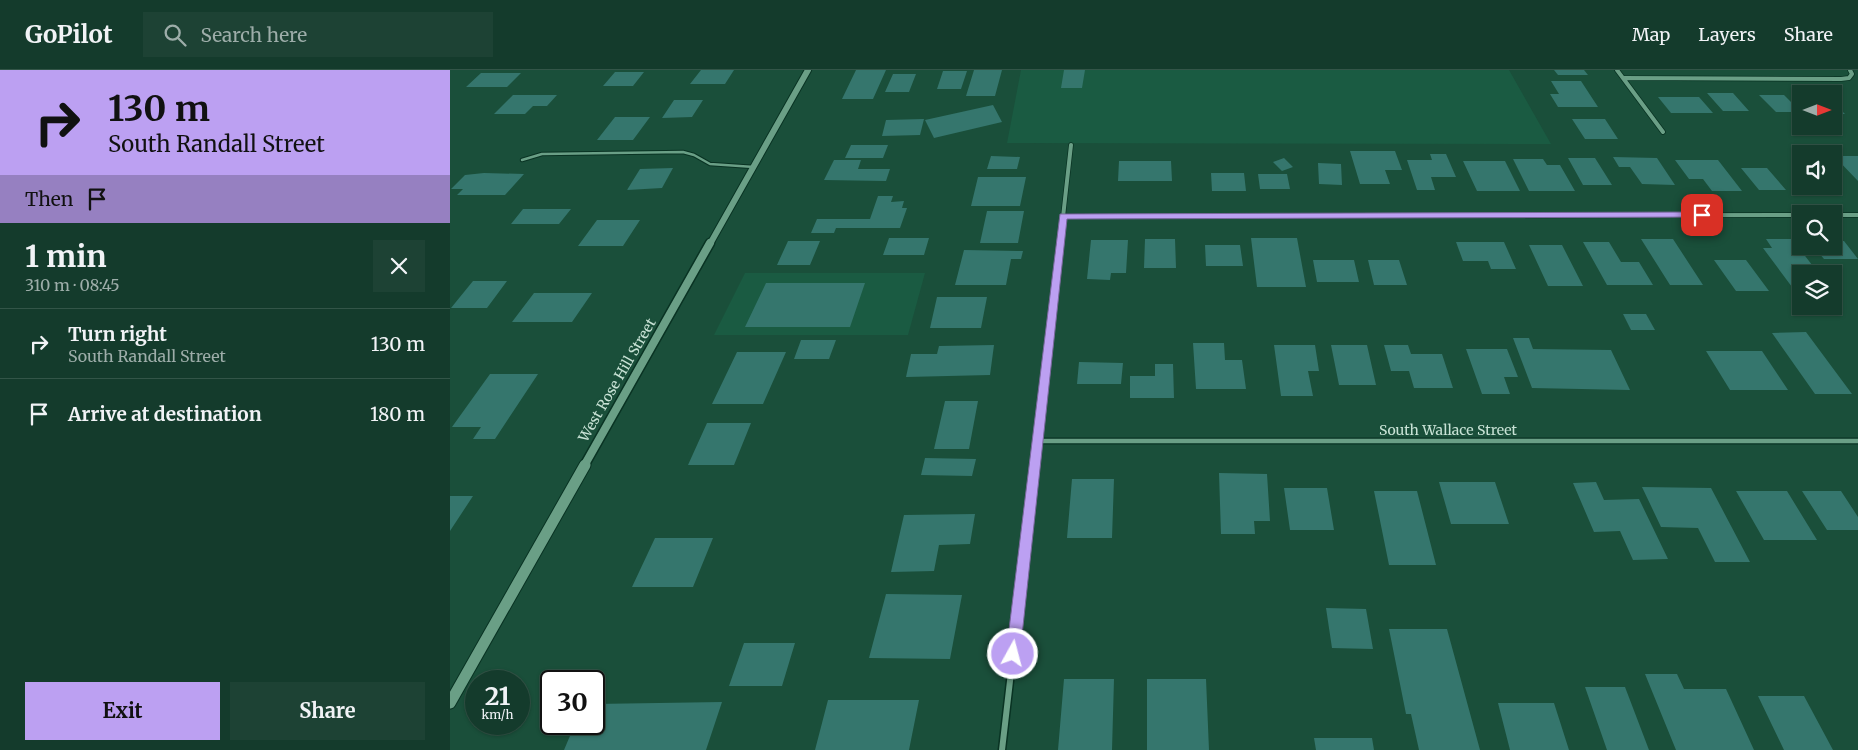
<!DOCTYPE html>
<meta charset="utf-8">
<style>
:root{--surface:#143b2c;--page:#1d4234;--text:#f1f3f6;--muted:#9dada9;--line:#335548;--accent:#bca0f2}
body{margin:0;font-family:Merriweather,serif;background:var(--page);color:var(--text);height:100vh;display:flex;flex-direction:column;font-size:19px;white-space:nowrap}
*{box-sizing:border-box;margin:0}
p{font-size:16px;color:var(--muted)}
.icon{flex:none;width:28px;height:28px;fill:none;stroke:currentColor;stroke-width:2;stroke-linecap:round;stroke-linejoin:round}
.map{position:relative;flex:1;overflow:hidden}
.side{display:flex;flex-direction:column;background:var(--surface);width:450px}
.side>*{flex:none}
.guide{background:#bca0f2;color:#111;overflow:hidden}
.needle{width:32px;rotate:90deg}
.buttons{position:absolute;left:1342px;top:15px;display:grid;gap:10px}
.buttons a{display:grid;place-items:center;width:50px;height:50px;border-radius:0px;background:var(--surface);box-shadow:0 1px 4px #0004,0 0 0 1px var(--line);font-size:25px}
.speed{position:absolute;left:15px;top:600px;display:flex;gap:10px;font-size:25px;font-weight:700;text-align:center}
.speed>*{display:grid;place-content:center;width:65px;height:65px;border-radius:50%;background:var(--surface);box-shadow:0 1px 4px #0004,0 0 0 1px var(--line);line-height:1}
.speed small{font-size:12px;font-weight:400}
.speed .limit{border:2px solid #111;border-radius:8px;background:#fff;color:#111}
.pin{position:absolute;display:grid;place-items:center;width:42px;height:42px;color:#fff;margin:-21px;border-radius:10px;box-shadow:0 2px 8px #0006}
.me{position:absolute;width:55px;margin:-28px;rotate:7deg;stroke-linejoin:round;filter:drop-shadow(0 0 4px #0008)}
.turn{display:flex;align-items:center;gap:18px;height:105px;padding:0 25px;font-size:22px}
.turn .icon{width:65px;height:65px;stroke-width:2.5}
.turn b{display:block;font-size:35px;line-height:42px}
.then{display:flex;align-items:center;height:48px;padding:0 25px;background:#0003;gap:10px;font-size:19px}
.round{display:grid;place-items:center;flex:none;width:52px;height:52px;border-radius:0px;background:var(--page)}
.summary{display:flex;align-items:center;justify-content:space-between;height:85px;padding:0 25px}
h1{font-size:30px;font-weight:700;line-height:38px}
.button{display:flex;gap:10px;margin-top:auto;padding:10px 25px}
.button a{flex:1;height:58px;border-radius:0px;background:var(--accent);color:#111;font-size:20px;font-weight:700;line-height:58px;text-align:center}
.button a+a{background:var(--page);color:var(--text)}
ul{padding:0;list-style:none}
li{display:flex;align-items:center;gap:15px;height:70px;padding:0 25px;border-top:1px solid var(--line)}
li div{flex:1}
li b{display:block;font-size:19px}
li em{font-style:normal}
header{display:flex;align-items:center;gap:30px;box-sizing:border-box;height:70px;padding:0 25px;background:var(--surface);border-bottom:1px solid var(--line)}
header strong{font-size:24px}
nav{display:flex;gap:28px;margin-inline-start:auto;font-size:18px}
.search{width:350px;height:45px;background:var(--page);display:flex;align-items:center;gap:12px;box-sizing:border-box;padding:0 18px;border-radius:0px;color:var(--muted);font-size:19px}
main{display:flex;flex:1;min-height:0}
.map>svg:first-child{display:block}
.built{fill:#1a5b42}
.building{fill:#35766d}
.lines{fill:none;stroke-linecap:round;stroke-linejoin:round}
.service-casing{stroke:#093323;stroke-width:4.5}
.minor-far2-casing{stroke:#093323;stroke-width:5.5}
.minor-far1-casing{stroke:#093323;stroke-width:7}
.minor-casing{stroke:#093323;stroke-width:9}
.tertiary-far2-casing{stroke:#093323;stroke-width:8}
.tertiary-far1-casing{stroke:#093323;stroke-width:11}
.tertiary-casing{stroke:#093323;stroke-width:13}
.service{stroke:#6a9f86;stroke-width:2.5}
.minor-far2{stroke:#6a9f86;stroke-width:4}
.minor-far1{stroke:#6a9f86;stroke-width:4.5}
.minor{stroke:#6a9f86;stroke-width:6}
.tertiary-far2{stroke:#6a9f86;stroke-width:6}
.tertiary-far1{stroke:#6a9f86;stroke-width:8}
.tertiary{stroke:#6a9f86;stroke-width:11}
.route{fill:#bca0f2;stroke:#7a689d}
.labels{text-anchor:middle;stroke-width:4;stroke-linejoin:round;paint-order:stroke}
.street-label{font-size:14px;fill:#c8e2d5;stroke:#1a4f3a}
</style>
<header>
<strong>GoPilot</strong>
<div class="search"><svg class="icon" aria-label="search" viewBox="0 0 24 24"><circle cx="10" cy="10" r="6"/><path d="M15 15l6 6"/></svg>Search here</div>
<nav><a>Map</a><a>Layers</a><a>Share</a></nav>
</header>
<main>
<section class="side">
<div class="guide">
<div class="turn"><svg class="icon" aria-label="right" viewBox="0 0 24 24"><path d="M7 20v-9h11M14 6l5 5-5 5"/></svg><div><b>130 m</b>South Randall Street</div></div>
<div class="then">Then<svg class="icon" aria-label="arrive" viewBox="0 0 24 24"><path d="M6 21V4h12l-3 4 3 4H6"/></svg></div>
</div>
<div class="summary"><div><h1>1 min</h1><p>310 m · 08:45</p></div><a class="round"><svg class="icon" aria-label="close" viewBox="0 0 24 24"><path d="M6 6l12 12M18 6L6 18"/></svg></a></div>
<ul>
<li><svg class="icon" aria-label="right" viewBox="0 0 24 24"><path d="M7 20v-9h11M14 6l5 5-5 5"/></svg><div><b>Turn right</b><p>South Randall Street</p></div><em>130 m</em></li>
<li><svg class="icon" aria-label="arrive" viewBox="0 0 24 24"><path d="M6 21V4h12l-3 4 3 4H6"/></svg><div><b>Arrive at destination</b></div><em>180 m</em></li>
</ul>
<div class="button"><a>Exit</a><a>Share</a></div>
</section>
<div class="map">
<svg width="1408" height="680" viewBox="0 0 1408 680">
<rect width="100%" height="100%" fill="#1a4f3a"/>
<path class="built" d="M571 0H1059L1101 74 557 73Z
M295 203H475L458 265H264Z"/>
<path class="building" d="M251 0H284L275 14H240Z
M406 0H436L423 29H392Z
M524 0H552L545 26H516Z
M614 0H635L632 18H611Z
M1104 0H1134L1138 5H1108Z
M493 1H517L511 19H487Z
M165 2H194L183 16H153Z
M31 3H71L57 17H16Z
M443 4H466L459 22H435Z
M1101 11H1131L1148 37H1108L1100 24H1109Z
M1257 23H1283L1299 41H1273Z
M63 25H107L97 36H83L75 44H44Z
M1309 25H1334L1351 42H1326Z
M1208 27H1249L1263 43H1221Z
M224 30H253L242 47 212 48Z
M1384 33 1395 44H1384Z
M543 35 552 52 484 68 475 50Z
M165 47H200L183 70H147Z
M474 49 470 65 432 66 436 50Z
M1122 49H1155L1168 69H1135Z
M401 75H438L433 88H395Z
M900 81H945L952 100H935L940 114H910Z
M980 84H996L1006 107H981L985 120H967L957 90H982Z
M541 86 570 87 567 99H537Z
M1384 86H1408V111Z
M1163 87 1207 88 1225 115 1192 114 1180 97H1169Z
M834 88 843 97 832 101 823 92Z
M1118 88H1145L1162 115H1133Z
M1063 89H1093L1097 95H1110L1125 121H1079Z
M384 90H411L408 99H440L436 111 374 110Z
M1225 90H1268L1292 121H1262L1253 109H1239Z
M669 91H721L722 111H668Z
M1013 91H1055L1070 121H1027Z
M868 93 891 94 892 115 869 114Z
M223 98 212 118 177 120 190 99Z
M1291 98H1317L1336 120H1309Z
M34 103 74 104 55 125H7L13 119H1L15 105Z
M761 103H794L796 121H762Z
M808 104H837L840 119H810Z
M528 107H576L570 136H521Z
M1384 112 1390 118H1356L1354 116H1384Z
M428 126H443L441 132 454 131 452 138H457L450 158H386L384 163H361L367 149H420Z
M73 139H121L109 154H61Z
M537 141H574L568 173H530Z
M147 150H190L173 176H128Z
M439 168H479L474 185H433Z
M801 168H847L856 217H807Z
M695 169H725L726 198H694Z
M1191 169H1223L1253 215H1220Z
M1316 169H1342L1369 204H1351V217H1342L1313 178H1322Z
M641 170H678L676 203H661L660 210 637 209Z
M338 171H370L360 195H327Z
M1384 171H1394L1408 189H1374L1363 176H1384Z
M1006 172H1054L1066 199H1041L1038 191H1013Z
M1133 172H1159L1171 192H1189L1203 215H1157Z
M755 175H790L793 196H756Z
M1079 175H1112L1133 216H1098Z
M514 180 573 181 571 189H561L556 215H505Z
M863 190H904L909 212H867Z
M918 190H949L957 215H924Z
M1264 190H1296L1319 221H1286Z
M23 211H57L37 238H1Z
M316 213H415L400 257H295Z
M84 223H142L122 252H62Z
M487 227H537L531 258H480Z
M1173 244H1196L1205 260H1181Z
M1356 262 1402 324H1365L1322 263Z
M1063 268H1079L1083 279 1161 280 1180 320 1082 318Z
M351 270H386L379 289H344Z
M743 273H774L775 290H792L796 319H746Z
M544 275 540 305 456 307 461 284H487L489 276Z
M824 275H865L869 301H858L863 326H831Z
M881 275H917L926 315H889Z
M934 275H958L961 284H992L1003 318H964L959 301H941Z
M1016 279H1057L1068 307H1054L1060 324H1032Z
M1256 281H1312L1338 320H1280Z
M287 282H336L313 334H262Z
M629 292 673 293 671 314H627Z
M705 294H723L724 328H680V306H705Z
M40 304H88L45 369H23L31 357H2Z
M495 331H528L519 379H484Z
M257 353H301L284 395H238Z
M475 388 526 389 522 406 471 405Z
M769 403 817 404 820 451H804L805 464H771Z
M622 409H664L662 468H617Z
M989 412H1045L1059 454H1001Z
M1146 412 1154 430 1189 429 1218 489 1183 490 1170 461 1144 462 1123 413Z
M1192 417 1261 418 1300 492H1265L1248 458 1211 457Z
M834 418H877L884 460H840Z
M924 421H967L986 495H939Z
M1286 421H1337L1367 470H1314Z
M1352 421H1391L1408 447V460H1377Z
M0 426H23L0 461Z
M525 444 520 474 489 475 484 501 441 502 454 445Z
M205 468H263L243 517H182Z
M436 524 512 525 500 589 419 588Z
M876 538 916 539 923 579 882 578Z
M939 559H997L1030 680H969L961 644H956Z
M294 573H345L332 616H279Z
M1195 604H1227L1234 619H1276L1304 680H1226Z
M614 609H664L662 680H608Z
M697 609H756L759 680H697Z
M1135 617H1175L1199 680H1157Z
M1308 626H1354L1383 680H1334Z
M378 630H469L459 680H365Z
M272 632 256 680H114L125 654H144V634Z
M1048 633H1104L1119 680H1060Z
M864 668H922L924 680H866Z"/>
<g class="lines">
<defs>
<path id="service" d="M72 90 92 84 233 82 244 85 260 94 304 97"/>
<path id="minor-far2" d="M1167 0 1213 62
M1174 8 1391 9 1399 8 1402 4 1400 0
M1384 145H1408
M613 146 1351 145
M610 174 621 75"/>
<path id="minor-far1" d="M588 371H1408
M584 396 610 173"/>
<path id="minor" d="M552 680 585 395"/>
<path id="tertiary-far2" d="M260 174 358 0"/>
<path id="tertiary-far1" d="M134 396 260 173"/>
<path id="tertiary" d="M0 633 135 395"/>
</defs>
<use href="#service" class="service-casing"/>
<use href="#minor-far2" class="minor-far2-casing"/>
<use href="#minor-far1" class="minor-far1-casing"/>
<use href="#minor" class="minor-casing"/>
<use href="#tertiary-far2" class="tertiary-far2-casing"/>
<use href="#tertiary-far1" class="tertiary-far1-casing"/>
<use href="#tertiary" class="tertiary-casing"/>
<use href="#service" class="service"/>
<use href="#minor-far2" class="minor-far2"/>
<use href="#minor-far1" class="minor-far1"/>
<use href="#minor" class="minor"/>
<use href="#tertiary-far2" class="tertiary-far2"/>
<use href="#tertiary-far1" class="tertiary-far1"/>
<use href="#tertiary" class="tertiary"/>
</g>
<path class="route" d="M1252 142 1256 145 1255 147 617 149 570 584 568 588 563 590 558 588 556 584 610 144Z"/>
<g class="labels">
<g class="street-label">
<text transform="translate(167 310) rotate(-60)" y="5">West Rose Hill Street</text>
<text x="998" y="365">South Wallace Street</text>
</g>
</g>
</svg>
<div class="buttons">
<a><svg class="needle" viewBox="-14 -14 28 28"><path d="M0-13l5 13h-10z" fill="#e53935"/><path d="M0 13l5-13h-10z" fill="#9dada9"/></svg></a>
<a><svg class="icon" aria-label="sound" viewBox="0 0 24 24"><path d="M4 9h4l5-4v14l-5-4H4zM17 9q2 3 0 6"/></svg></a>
<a><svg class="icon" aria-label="search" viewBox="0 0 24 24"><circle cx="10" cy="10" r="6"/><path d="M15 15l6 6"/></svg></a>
<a><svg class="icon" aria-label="layers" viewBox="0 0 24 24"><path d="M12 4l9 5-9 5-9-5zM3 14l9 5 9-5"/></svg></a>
</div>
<div class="speed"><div>21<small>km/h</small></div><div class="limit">30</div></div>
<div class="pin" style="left:1252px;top:145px;background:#d93025"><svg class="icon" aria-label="arrive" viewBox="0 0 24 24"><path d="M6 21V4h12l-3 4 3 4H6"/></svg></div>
<svg class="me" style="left:563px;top:584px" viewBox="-20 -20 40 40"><circle r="17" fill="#bca0f2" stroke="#fff" stroke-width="3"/><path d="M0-11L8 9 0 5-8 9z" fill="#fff"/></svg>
</div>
</main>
